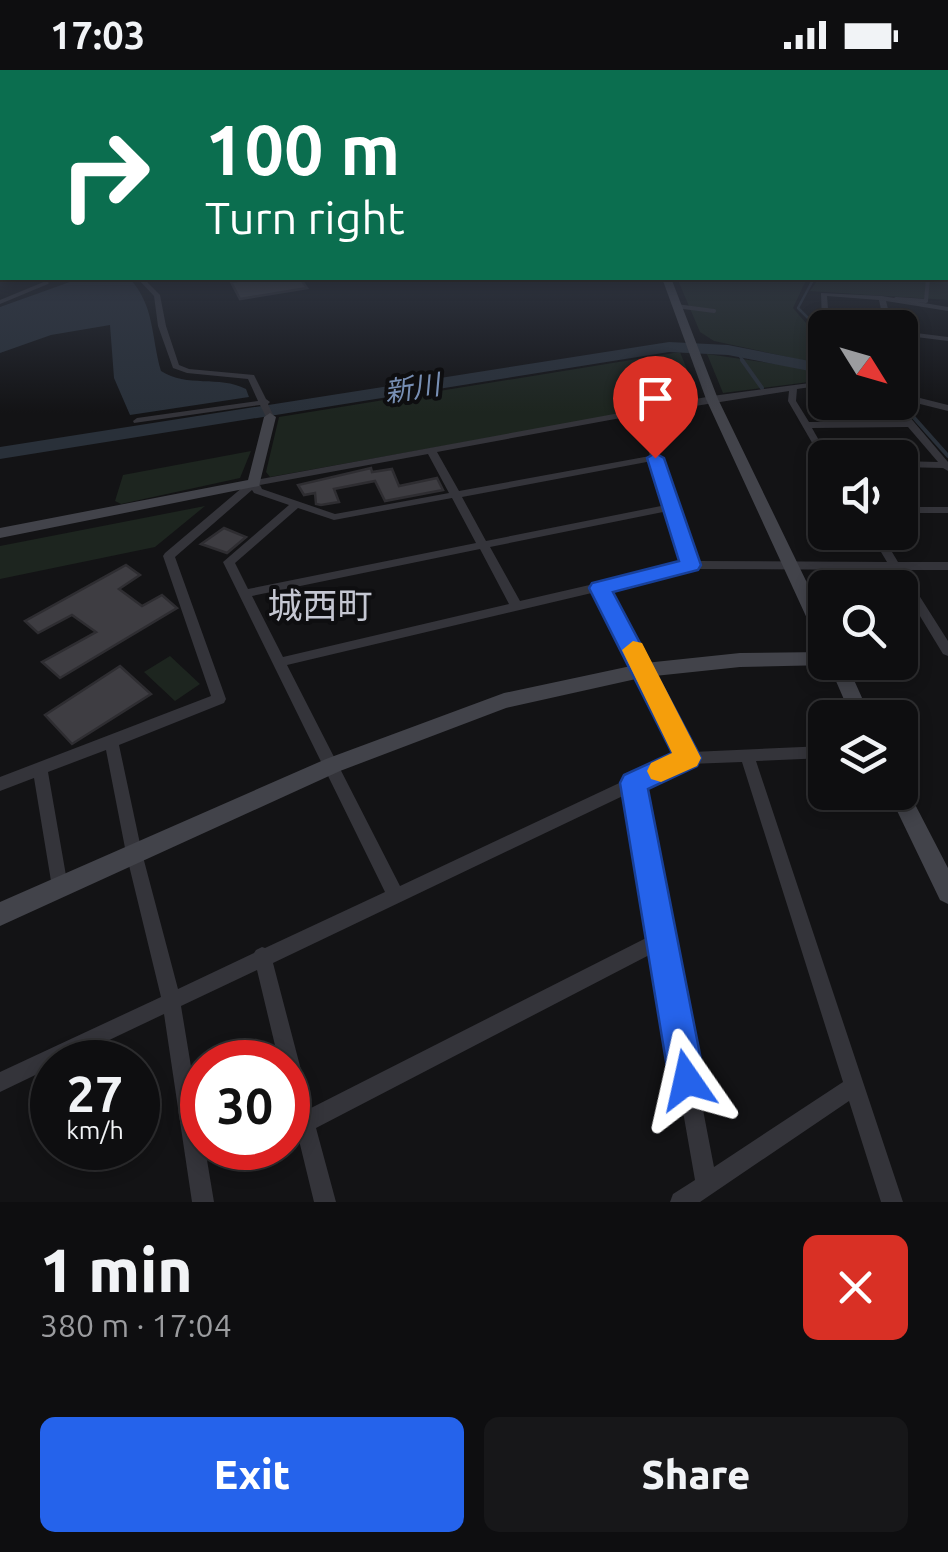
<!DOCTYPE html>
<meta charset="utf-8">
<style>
:root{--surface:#0e0e10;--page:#171719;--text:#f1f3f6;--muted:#9b9c9f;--line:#2e2e30;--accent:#2563eb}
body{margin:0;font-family:Ubuntu,"Noto Sans JP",sans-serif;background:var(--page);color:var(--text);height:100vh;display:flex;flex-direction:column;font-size:38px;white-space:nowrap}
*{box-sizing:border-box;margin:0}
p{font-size:32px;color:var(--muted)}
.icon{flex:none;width:55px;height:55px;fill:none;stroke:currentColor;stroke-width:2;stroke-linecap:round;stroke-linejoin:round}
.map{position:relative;height:1132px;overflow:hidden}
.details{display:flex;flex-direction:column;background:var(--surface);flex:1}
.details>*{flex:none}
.hud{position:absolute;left:0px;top:0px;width:950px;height:210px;box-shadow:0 5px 15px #0003,0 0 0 2px var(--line);background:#0b6e4f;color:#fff;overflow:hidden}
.needle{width:65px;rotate:127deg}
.fabs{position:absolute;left:808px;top:240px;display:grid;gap:20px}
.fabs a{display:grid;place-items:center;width:110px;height:110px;border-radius:15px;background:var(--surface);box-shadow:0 5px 15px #0003,0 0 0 2px var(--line);font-size:50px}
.speed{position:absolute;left:30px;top:970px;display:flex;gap:20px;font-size:50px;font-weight:700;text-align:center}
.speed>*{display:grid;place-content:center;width:130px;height:130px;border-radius:50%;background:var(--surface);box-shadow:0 5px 15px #0003,0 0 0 2px var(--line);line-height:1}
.speed small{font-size:25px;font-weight:400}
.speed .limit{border:15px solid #d22;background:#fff;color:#111}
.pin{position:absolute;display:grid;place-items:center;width:85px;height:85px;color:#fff;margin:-102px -42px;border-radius:50% 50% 50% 0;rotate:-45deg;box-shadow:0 0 10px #0007}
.pin .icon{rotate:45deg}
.me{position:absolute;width:110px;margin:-55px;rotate:349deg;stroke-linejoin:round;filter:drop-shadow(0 0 8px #0008)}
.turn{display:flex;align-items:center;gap:35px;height:210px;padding:0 40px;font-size:45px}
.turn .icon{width:130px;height:130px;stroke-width:2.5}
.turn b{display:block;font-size:70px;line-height:85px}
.round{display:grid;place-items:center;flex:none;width:105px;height:105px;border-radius:15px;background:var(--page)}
.headline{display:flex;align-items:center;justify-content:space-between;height:170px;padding:0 40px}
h1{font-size:60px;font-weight:800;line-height:75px}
.action{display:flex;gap:20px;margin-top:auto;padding:20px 40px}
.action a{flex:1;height:115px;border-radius:15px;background:var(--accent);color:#fff;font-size:40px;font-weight:800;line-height:115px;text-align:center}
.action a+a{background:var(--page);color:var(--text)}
.status{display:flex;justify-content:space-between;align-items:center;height:70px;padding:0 50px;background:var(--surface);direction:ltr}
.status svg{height:28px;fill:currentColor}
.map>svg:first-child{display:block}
.green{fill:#1d251f}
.water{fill:#293039}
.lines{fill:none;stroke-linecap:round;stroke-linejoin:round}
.stream-far1{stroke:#293039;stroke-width:2.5}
.stream{stroke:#293039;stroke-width:4}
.river{fill:#293039;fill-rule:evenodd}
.building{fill:#3e3d42;stroke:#2e2d31;stroke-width:2.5}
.lane{stroke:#34343a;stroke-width:4}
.street{fill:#34343a;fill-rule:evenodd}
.secondary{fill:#42434a;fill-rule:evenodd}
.route{fill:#2563eb;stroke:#184099;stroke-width:2.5}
.slow{fill:#f59e0b}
.labels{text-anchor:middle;stroke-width:8;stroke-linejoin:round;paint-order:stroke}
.far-water-label{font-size:28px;font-style:italic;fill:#788fb4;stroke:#0e0e10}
.quarter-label{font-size:35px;fill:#c5c7d2;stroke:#0e0e10}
</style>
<div class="status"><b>17:03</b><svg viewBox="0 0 49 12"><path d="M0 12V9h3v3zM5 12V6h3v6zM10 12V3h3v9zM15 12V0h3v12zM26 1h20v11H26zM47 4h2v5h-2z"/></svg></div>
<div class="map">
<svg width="948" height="1132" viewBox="0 0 948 1132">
<rect width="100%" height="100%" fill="#131315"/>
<path class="green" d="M948 200V230L810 221 819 208H948Z
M677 208H807L793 238 825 275V295L714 271 700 262Z
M680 282 698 327 695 331 270 407 266 402 279 347Z
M707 284 825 301V310L723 323Z
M251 381 240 408 121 434 115 431 123 405Z
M205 436 155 477 0 509V476Z
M170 586 200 614 175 631 144 602Z"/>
<path class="water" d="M81 208H129C155 235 151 267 161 301 187 318 219 305 246 319L249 327 130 345 114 308 110 255 51 265 0 283V237Z"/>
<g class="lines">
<path class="stream-far1" d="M814 208 798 238 825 265
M736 281 744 292"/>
<path class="stream" d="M742 290 762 318
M900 332 948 386"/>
<path class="river" d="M669 272 728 275 825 294V304L728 285 669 282 0 389V377Z"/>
</g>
<path class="building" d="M261 208H300L307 218 240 229 231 212Z
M371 398 372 402 392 399 399 416 437 408 443 420 385 431 375 411 334 419 339 432 321 435 316 434 315 423 304 425 298 415Z
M224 458 246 467 227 483 201 474Z
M126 495 140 505 119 519 142 536 162 525 177 538 60 608 42 592 96 562 72 545 38 563 25 551Z
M120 596 151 624 72 674 45 645Z"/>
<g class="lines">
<path class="lane" d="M896 229 926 231 928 208
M676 236 714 241"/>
<path class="street" d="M137 208H143L160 225 166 256 179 295 189 299 254 305 266 329 270 332 268 334 274 347 273 349H267L260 335 134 353 133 351 137 348 258 331 248 309 187 303 173 298 158 256 154 226Z
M46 211 49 213 48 214 0 234V230Z
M821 223 882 226 948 237V241L886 231 893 258H885L879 230 827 226 829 251 853 258H839L822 252Z
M900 261 948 267V271L900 265Z
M825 311V315L797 319 796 331 809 352 904 351 888 332H897L948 392V401L943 398 900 397V391L938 392 908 357 812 358 829 388H825V391L822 390 788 331 789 321 645 344 695 491 887 492 869 462H880L898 492H948V500H903L948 571V586L943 584 892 500 691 499 606 519 692 682 825 676V688L756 691 903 1132H881L849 1031 700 1132H670L673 1124 695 1110 655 882 316 1058 336 1132H314L288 1025V992H279L257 900 181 936 202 1063V1078H205L214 1132H192L164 944 63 992H52V997L0 1022V1002L161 927 126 783 106 680 48 702 68 817 66 823 60 825 54 823 52 817 34 708 0 721V707L211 626 163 486 165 483 250 411 712 326ZM637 345 650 386 459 421 437 382ZM428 384 449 423 335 444 262 419 260 415ZM652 391 666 435 486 471 462 427ZM252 420 254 423 289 435 223 492 385 822 265 878 262 877 256 880 254 883 178 919 142 783 119 675 224 633 226 629 175 487ZM452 428 476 473 248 519 235 493 298 438 334 450ZM668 441 685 493 520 531 490 477ZM480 479 509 534 283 587 252 526ZM596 522 679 685 400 816 287 595ZM742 692 843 1012 714 1097 641 717 689 694ZM627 724 652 865 311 1038 273 893Z
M900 323 948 335V341L900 329Z
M900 437H948V443H900Z"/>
<path class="secondary" d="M662 208H671L718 329 825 550V574L816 568 706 329Z
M270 343 276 347 259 416 0 468V458L248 410 264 347Z
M825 582V592H846L871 648H852L829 595 740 597 645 607 506 638 340 701 0 856V832L326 689 504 623 645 593 740 583Z
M900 713 905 715 948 798V834L940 830 888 722H900Z"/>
</g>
<linearGradient id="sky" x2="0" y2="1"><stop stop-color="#0a0a0c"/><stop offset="0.54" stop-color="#333946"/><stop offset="1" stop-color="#333946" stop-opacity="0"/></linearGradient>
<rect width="948" height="343" fill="url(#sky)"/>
<path class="route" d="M655 383 664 388 701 495 698 500 613 522 701 688 697 696 648 719 705 1010 700 1023 687 1028 674 1023 669 1010 620 713 624 705 672 683 589 518 592 513 679 491 647 388Z"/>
<path class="slow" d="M633 571 642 573 701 688 697 696 661 712 651 709 647 701 651 693 672 683 622 580Z"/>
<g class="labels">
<g class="far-water-label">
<text transform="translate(412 318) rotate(-9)" y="10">新川</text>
</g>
<g class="quarter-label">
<text x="320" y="548">城西町</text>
</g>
</g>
</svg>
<div class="fabs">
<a><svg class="needle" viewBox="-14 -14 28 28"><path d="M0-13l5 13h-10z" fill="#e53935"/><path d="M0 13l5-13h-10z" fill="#9b9c9f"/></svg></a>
<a><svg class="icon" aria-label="sound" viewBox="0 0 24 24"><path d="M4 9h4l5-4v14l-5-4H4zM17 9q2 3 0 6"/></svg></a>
<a><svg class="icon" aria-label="search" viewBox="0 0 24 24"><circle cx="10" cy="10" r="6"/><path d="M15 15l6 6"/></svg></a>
<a><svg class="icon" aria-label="layers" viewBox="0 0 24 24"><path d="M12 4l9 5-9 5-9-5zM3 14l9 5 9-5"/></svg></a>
</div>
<div class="speed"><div>27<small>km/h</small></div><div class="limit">30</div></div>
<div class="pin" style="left:655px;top:388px;background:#d93025"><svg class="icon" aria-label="arrive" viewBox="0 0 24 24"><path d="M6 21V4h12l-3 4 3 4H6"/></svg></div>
<svg class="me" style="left:687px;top:1010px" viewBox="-20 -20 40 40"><path d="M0-17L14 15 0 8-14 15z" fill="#2563eb" stroke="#fff" stroke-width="4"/></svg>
<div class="hud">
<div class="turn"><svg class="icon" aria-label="right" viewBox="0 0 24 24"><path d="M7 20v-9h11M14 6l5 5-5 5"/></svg><div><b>100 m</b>Turn right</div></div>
</div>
</div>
<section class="details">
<div class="headline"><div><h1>1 min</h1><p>380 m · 17:04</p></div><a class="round" style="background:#d93025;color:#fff"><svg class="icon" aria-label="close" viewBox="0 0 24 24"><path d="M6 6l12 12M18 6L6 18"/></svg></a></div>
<div class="action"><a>Exit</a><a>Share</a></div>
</section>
